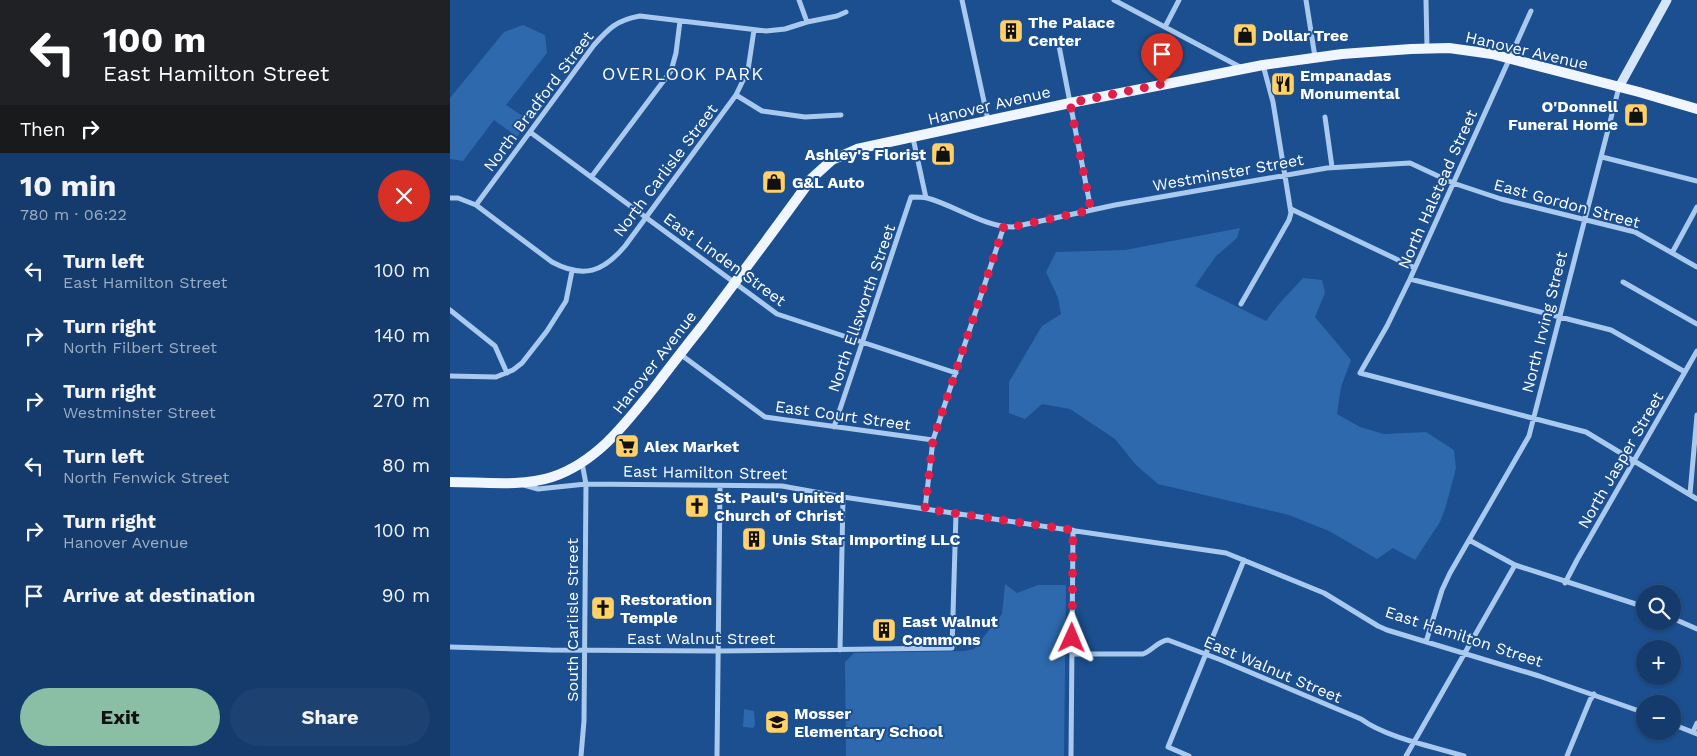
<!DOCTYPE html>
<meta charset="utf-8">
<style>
:root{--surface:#143b6b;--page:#1d4271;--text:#f1f3f6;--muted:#9dadc1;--line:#33557e;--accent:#8abfa5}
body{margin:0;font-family:"Work Sans",sans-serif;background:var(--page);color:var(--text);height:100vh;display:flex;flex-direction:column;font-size:19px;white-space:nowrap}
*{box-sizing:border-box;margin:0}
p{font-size:16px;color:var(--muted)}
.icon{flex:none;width:28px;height:28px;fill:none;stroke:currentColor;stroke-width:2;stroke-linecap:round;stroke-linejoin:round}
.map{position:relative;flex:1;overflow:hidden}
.details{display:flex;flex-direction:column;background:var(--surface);width:450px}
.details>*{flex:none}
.banner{background:#202124;color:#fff;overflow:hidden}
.controls{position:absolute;left:1186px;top:585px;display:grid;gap:10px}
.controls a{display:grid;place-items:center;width:45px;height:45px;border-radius:50%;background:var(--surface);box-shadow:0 1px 4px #0004,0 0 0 1px var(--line);font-size:25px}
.pin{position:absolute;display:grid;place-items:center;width:42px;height:42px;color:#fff;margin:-51px -21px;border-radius:50% 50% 50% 0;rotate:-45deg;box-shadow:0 0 5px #0007}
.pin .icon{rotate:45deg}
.me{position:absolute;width:55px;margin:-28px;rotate:1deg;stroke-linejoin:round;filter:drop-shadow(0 0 4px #0008)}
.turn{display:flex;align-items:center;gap:18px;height:105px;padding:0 20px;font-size:22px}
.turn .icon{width:65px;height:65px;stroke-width:2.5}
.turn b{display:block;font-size:35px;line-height:42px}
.then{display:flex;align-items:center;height:48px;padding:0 20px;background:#0003;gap:10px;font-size:19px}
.round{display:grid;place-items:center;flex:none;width:52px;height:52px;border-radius:26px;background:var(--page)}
.headline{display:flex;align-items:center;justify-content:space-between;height:85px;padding:0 20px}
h1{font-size:30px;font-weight:700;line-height:38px}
.primary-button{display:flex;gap:10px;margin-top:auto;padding:10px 20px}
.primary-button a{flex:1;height:58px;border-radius:30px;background:var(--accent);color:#111;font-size:20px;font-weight:700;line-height:58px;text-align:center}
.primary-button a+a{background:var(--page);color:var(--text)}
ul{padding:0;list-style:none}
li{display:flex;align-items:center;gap:15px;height:65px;padding:0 20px}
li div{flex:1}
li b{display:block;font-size:19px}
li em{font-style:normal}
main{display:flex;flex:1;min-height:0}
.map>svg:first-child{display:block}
.green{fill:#2e69ad}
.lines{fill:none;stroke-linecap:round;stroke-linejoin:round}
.street{stroke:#a9c9ee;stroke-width:5}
.secondary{stroke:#d6e6fa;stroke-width:9}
.primary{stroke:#f0f6ff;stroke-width:10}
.route{stroke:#e11d48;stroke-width:9;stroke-dasharray:0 16.2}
.labels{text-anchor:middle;stroke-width:4;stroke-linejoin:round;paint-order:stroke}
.poi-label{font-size:16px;font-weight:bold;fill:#fff;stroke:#1b4f8f;text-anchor:start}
.street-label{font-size:16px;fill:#fff;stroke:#1b4f8f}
.neighbourhood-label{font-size:18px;letter-spacing:1px;fill:#fff;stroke:#1b4f8f}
</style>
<main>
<section class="details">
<div class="banner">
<div class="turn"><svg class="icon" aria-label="left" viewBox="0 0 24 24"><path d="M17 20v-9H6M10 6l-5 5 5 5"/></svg><div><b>100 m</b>East Hamilton Street</div></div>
<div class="then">Then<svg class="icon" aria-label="right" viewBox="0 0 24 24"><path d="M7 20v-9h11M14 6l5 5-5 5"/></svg></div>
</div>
<div class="headline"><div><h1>10 min</h1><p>780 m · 06:22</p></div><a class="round" style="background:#d93025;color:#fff"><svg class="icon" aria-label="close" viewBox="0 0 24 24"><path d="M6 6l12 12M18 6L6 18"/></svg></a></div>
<ul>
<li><svg class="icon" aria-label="left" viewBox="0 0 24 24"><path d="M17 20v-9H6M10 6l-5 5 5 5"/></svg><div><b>Turn left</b><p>East Hamilton Street</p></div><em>100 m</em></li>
<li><svg class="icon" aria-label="right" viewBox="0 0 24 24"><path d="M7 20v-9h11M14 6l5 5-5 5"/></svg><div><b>Turn right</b><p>North Filbert Street</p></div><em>140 m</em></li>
<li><svg class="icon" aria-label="right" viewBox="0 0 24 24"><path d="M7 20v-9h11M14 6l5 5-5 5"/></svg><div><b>Turn right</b><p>Westminster Street</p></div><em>270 m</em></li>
<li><svg class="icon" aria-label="left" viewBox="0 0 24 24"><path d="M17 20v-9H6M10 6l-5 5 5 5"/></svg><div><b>Turn left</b><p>North Fenwick Street</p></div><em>80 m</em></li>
<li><svg class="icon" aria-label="right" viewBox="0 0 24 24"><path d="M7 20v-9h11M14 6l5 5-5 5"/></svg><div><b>Turn right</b><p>Hanover Avenue</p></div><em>100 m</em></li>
<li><svg class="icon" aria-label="arrive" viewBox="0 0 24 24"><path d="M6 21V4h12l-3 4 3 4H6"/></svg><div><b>Arrive at destination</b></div><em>90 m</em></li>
</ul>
<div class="primary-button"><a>Exit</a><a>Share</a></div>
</section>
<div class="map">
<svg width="1247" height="756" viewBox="0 0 1247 756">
<rect width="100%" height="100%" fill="#1b4f8f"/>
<path class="green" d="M73 25 95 35 97 53 56 105 80 121 67 137 44 120 13 161 0 159V98L54 32Z
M790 228 787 238 766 256 745 286 816 321 828 305 853 278 872 280 875 293 865 317 901 360 891 387 887 414 910 427 934 434 976 432 1004 450 1006 468 996 506 990 522 965 560 943 548 927 559 879 531 839 515 708 484 686 465 665 439 620 409 592 404 575 419 559 413V382L592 326 611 314 608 298 596 272 606 252 675 250Z
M555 584 567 593 588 585H616L614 756H396L395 662 404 653 514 651 524 649 552 614Z
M294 709 304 711 305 725 303 728 293 727Z"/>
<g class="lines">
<path class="street" d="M349 0 357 22
M512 0 538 120
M664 0 792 68
M856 0 865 57
M976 0 977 48
M1081 11 960 279 937 326 910 373 1136 432 1247 499
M715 27 729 0
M609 46 641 210
M286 95 312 111 355 117 391 115
M875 117 882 167
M80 132 327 314 506 373
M463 138 476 198
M1152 157 1247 181
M142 176 221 71 226 53 230 21
M0 198H8L26 205 102 262C134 279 153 272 175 246L286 95 298 70 304 30
M26 205 144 45C159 28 167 20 190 16L316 31 335 29 357 22 387 16 396 12
M841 209 965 268
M1222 253 1247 207
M960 279 1161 330 1235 372
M1173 282 1247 324
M791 304 839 220 841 213 823 102 813 65
M0 310 45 346 57 373
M230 354 315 417 483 440
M0 376 46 377 63 370 72 363 97 331 116 301 122 271
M384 427 461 197C466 197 472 197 477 198 504 205 534 227 563 227L665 205 877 168 960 163 1003 183 1051 199 1185 232 1247 267
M74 485 88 489 136 484 332 486 393 497 776 553 874 593 928 626 937 630 1089 676 1195 713
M1240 494 1247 415
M475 509 483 440 554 226
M1019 540 1065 565 1195 607
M1115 583 1127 560 1247 351
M1222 618 1247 629
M976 642 992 590 1000 573 1079 436 1169 87
M0 647 101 650 268 651 502 648 506 513
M390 650 393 497
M622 654H693C702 651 709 640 718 640L771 660 911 719C937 738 982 746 1014 756
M1222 724 1247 734
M1243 732 1247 723
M131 756 134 721 136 484 132 463
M267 756 270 486
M621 756 623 530
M739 756 718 747 794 560
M956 756 1065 565
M1117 756 1140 700 1144 694"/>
<path class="secondary" d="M1169 87 1217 0"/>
<path class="primary" d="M0 482C32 482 72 487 102 477 147 462 176 423 204 388 220 367 236 346 253 325 290 276 326 228 362 178L382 160 407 149 620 103 813 65 892 54 961 49 999 48 1042 54 1189 92 1247 109"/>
</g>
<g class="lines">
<path class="route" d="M622 638 623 530 475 509 483 440 554 226 562 227 641 210 620 103 712 84"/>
</g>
<defs>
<symbol id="building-square" viewBox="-11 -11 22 22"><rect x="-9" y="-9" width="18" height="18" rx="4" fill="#ffd166" stroke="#1b4f8f"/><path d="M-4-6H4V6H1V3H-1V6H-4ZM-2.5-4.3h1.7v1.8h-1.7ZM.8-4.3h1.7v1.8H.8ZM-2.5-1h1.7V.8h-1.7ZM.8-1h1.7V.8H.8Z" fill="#111"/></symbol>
<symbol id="shop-square" viewBox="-11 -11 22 22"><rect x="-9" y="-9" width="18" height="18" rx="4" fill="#ffd166" stroke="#1b4f8f"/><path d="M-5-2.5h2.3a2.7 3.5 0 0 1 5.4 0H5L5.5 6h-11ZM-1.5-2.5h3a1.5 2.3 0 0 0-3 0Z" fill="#111"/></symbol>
<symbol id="restaurant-square" viewBox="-11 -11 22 22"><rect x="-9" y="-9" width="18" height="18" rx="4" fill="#ffd166" stroke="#1b4f8f"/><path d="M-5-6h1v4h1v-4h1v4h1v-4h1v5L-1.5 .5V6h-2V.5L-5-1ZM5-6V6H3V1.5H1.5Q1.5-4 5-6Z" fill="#111"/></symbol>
<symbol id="supermarket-square" viewBox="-11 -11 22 22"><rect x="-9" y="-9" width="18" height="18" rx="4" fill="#ffd166" stroke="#1b4f8f"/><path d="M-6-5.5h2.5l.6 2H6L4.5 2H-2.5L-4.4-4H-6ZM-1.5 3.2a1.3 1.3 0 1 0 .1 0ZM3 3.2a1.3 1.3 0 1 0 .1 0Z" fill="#111"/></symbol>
<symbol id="church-square" viewBox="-11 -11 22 22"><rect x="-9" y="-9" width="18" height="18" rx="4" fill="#ffd166" stroke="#1b4f8f"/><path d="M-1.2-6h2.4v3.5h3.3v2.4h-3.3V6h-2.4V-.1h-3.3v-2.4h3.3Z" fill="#111"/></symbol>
<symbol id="school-square" viewBox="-11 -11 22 22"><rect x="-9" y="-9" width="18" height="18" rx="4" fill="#ffd166" stroke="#1b4f8f"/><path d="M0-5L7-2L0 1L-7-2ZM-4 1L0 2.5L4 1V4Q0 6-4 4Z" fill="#111"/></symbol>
</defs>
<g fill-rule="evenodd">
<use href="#building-square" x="547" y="17" width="28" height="28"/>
<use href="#shop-square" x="781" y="21" width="28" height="28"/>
<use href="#restaurant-square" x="819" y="70" width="28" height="28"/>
<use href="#shop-square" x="1172" y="101" width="28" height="28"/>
<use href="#shop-square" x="479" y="140" width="28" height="28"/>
<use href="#shop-square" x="310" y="168" width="28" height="28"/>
<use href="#supermarket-square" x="163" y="432" width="28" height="28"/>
<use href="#church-square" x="233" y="492" width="28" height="28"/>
<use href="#building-square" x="290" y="525" width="28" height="28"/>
<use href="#church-square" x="139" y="594" width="28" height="28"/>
<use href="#building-square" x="420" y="616" width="28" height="28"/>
<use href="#school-square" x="313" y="708" width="28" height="28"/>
</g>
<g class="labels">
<g class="poi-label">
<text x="578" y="28">The Palace<tspan x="578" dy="18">Center</tspan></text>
<text x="812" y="41">Dollar Tree</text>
<text x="850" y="81">Empanadas<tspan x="850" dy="18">Monumental</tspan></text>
<text x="1168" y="112" text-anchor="end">O'Donnell<tspan x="1168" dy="18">Funeral Home</tspan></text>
<text x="476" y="160" text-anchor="end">Ashley's Florist</text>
<text x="342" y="188">G&amp;L Auto</text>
<text x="194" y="452">Alex Market</text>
<text x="264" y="503">St. Paul's United<tspan x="264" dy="18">Church of Christ</tspan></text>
<text x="322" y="545">Unis Star Importing LLC</text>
<text x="170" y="605">Restoration<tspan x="170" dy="18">Temple</tspan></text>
<text x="452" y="627">East Walnut<tspan x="452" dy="18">Commons</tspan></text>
<text x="344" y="719">Mosser<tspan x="344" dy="18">Elementary School</tspan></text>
</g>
<g class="street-label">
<text transform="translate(1077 50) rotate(13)" y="6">Hanover Avenue</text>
<text transform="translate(88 101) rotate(-53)" y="6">North Bradford Street</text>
<text transform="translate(539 105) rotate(-13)" y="6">Hanover Avenue</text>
<text transform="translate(215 170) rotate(-53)" y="6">North Carlisle Street</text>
<text transform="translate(778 172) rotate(-10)" y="6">Westminster Street</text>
<text transform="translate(987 189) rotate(-66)" y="6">North Halstead Street</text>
<text transform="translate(1117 203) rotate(15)" y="6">East Gordon Street</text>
<text transform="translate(275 259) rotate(36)" y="6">East Linden Street</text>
<text transform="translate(411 308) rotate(-71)" y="6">North Ellsworth Street</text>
<text transform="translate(1094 322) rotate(-76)" y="6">North Irving Street</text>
<text transform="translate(204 362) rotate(-52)" y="6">Hanover Avenue</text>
<text transform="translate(393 415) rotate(8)" y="6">East Court Street</text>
<text transform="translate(1170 460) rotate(-60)" y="6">North Jasper Street</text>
<text transform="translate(255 472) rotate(1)" y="6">East Hamilton Street</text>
<text transform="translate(122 620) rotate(-90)" y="6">South Carlisle Street</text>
<text transform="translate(1014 636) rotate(18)" y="6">East Hamilton Street</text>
<text x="251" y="644">East Walnut Street</text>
<text transform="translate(823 669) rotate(23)" y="6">East Walnut Street</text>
</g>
<g class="neighbourhood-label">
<text x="233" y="80">OVERLOOK PARK</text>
</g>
</g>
</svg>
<div class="controls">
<a><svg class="icon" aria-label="search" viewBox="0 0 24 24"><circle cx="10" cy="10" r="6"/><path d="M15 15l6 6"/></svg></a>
<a>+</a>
<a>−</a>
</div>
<div class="pin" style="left:712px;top:84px;background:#d93025"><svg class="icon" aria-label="arrive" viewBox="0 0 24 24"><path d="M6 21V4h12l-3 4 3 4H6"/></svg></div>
<svg class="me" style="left:622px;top:638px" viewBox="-20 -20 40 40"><path d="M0-17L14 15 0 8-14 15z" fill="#e11d48" stroke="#fff" stroke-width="4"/></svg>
</div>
</main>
